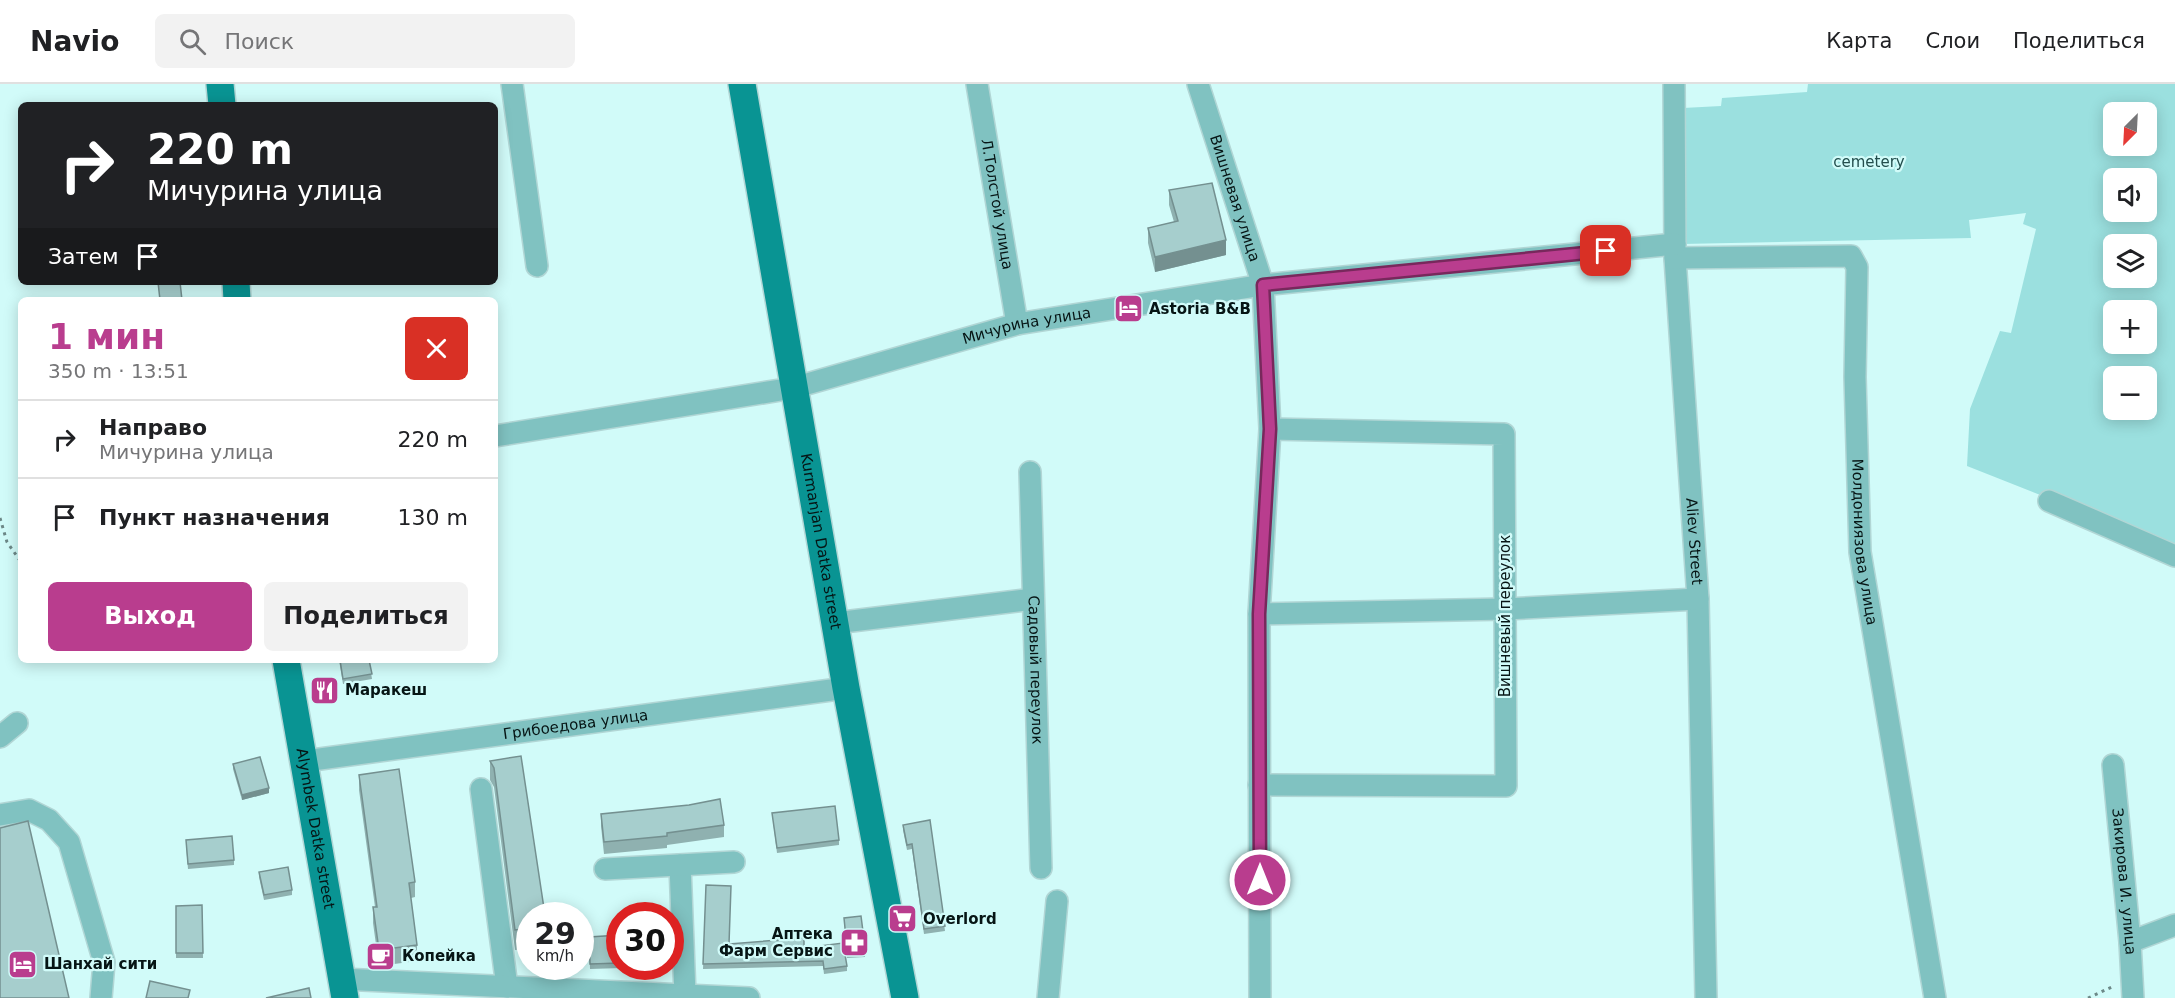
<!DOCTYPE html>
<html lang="ru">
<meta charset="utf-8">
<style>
:root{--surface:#fff;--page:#f2f2f2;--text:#202124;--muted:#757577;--line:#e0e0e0;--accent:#b93d8e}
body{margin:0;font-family:"DejaVu Sans",sans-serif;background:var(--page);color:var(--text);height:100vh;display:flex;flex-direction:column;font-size:22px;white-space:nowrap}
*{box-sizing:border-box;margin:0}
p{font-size:20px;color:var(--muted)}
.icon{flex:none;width:33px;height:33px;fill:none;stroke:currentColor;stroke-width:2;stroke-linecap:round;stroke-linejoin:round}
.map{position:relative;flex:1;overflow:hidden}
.sheet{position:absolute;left:18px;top:213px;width:480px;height:366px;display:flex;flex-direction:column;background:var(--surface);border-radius:9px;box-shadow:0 3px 15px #0003}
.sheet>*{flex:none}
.hud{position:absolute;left:18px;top:18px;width:480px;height:183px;border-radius:9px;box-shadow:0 3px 15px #0003;background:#202124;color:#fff;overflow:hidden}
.needle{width:39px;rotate:204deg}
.controls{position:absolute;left:2103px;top:18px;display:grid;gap:12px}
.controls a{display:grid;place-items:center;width:54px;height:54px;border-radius:9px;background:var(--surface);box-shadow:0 3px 15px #0003;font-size:30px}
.speed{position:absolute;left:516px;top:818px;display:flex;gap:12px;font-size:30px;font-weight:700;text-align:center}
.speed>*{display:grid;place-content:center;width:78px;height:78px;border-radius:50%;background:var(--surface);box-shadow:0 3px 15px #0003;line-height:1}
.speed small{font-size:15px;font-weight:400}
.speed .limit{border:9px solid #d22;background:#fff;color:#111}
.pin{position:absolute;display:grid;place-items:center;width:51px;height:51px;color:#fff;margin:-26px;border-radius:12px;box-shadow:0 3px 9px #0006}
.me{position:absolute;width:66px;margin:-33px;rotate:0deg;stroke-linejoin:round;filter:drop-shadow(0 0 4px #0008)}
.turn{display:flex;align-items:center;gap:21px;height:126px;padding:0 30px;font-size:27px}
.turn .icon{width:78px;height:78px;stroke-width:2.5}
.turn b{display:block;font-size:42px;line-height:51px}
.then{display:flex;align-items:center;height:57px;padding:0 30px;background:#0003;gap:12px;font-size:22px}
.round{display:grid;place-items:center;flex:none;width:63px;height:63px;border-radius:9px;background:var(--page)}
.headline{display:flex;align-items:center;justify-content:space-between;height:102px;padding:0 30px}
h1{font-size:36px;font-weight:700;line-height:45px;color:var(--accent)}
.cta{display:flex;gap:12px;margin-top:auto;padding:12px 30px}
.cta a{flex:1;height:69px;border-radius:9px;background:var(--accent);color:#fff;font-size:24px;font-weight:700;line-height:69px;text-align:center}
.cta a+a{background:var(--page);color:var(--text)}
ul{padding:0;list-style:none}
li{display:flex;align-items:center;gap:18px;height:78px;padding:0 30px;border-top:2px solid var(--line)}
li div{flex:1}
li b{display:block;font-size:22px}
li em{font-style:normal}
header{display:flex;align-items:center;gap:36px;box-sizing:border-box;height:84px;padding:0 30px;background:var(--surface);border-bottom:2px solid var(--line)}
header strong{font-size:28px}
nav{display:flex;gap:33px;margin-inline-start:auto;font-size:21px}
.search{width:420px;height:54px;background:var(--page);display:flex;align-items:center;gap:15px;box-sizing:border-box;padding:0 21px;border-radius:9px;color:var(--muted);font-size:22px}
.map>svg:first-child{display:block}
.green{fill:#9be0df;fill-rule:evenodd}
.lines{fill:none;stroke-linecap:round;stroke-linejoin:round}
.minor-casing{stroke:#b1d6d5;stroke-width:24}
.major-casing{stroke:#b1d6d5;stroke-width:30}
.path{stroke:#6c8887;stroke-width:3;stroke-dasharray:3 4.5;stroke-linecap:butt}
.minor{stroke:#80c2c1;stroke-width:21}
.major{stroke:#099493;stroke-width:27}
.wall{fill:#8fb1b0}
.shaded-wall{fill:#749090}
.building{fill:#a6cecd;stroke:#749090;stroke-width:1.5}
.route-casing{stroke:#78285c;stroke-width:15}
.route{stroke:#b93d8e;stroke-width:10}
.labels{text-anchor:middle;stroke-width:4.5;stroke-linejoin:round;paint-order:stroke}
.park-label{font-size:15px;fill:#234e4d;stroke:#d1fbf9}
.street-label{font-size:15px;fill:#061515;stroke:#d1fbf9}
.poi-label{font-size:15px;font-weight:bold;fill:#061515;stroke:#d1fbf9;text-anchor:start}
</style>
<header>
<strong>Navio</strong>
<div class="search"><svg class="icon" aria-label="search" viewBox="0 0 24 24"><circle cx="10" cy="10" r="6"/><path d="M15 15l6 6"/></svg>Поиск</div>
<nav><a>Карта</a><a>Слои</a><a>Поделиться</a></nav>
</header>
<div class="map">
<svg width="2175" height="914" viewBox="0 0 2175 914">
<rect width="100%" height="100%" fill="#d1fbf9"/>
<path class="green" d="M1808 0H2175V464L1967 382 1970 325 2000 247 2011 249 2036 145 2023 140 2026 129 1969 136 1971 154 1682 160 1683 24 1721 22 1722 14 1807 8ZM2114 28H2146V62H2114ZM2114 94H2146V128H2114ZM2114 160H2146V194H2114ZM2114 226H2146V260H2114ZM2114 292H2146V326H2114Z"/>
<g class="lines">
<defs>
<g id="minor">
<path d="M512 0 537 182"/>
<path id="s1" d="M977 0 1017 240"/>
<path id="s2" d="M1198 0 1263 201 1270 345 1259 530 1260 914"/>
<path id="s3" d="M1674 0 1675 174 1698 515 1706 914"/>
<path id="s4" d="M1675 174 1851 172 1857 183 1855 293 1860 468 1935 914"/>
<path id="s5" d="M495 352 793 304 1017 240 1263 201 1675 160"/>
<path id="s6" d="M1030 388 1041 784"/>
<path d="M2049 417 2175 472"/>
<path d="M1259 530 1505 525 1698 515"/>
<path d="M835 539 1033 515"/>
<path d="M0 653 17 639"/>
<path id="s7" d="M305 677 846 604"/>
<path id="s8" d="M2113 681 2130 858 2133 914"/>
<path d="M1259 701 1506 702 1504 350 1270 345"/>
<path d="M481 705 507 903"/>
<path d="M0 731 29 726 49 736 69 758 104 878 101 914"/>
<path d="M680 781 685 911"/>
<path d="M605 785 734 778"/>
<path d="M2130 858 2175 841"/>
<path d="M341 895 749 914"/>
<path d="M1048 914 1057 817"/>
</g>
<g id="major">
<path d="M220 0 222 21"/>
<path id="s9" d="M742 0 846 604 905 914"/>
<path d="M236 198 237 216"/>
<path id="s10" d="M286 576 345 914"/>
</g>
</defs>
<use href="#minor" class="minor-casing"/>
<use href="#major" class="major-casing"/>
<path class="path" d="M0 434 7 458 21 478
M2088 914 2114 902"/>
<use href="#minor" class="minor"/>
<use href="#major" class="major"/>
</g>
<path class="wall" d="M1169 106 1226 171 1155 188 1148 159V144L1174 138 1169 121Z
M339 576H369L372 595 343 600Z
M521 672 530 831V864L515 866 494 703 490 696V677Z
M233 680 269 709 242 716 233 685Z
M359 691 415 798V813L411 814 417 861V877L379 882 373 839V823H375L359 706Z
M772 729 839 756V761L777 769Z
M601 730 724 741V753L667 761V764L604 770 601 742Z
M930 736 945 847 924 850 912 765 907 766 903 746V741Z
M186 761 234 776V781L188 785Z
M259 788 292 806V811L264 816 259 793Z
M706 801 729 860 804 864 847 882V887L824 890 823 882 703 885Z
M202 821 203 874H176V822Z
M844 834 865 863V873L847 874Z
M620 851V882H654V883L590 885 589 853Z"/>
<path class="shaded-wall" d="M1226 156V171L1155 188V173Z
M269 704V709L242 716V711Z"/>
<path class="building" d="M174 19V21H150Z
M1212 99 1226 156 1155 173 1148 144 1178 137 1169 106Z
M158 198H180L182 216H160Z
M340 576H369L372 590 343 595Z
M521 672 545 831H530V844L515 846 494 684 490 677Z
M260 673 269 704 242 711 233 680Z
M399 685 415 798 409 799 417 861 379 866 373 823H377L359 691Z
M720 715 724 741 667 749V752L604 758 601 730 689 721Z
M835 722 839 756 777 764 772 729Z
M930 736 945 842 924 845 912 760 907 761 903 741Z
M28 737 69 914H0V744Z
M232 752 234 776 188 780 186 756Z
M288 783 292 806 264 811 259 788Z
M706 801 731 802 729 860 804 854V864L843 859 847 882 824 885 823 877 703 880Z
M202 821 203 869H176V822Z
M861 832 865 863 847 864 844 834Z
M620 851V879L590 880 589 853Z
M150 897 190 906 188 914H146Z
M309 904 311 914H266Z"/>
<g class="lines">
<defs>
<path id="route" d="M1260 796 1259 530 1270 345 1263 201 1606 167"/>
</defs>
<use href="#route" class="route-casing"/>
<use href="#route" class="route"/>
</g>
<defs>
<symbol id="hotel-square" viewBox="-11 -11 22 22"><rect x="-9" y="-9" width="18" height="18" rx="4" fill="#b93d8e" stroke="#d1fbf9"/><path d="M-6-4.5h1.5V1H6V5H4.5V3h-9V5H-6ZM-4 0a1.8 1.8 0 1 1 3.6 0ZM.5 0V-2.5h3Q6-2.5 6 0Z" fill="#fff"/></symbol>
<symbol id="restaurant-square" viewBox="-11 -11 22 22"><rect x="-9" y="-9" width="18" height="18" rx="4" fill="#b93d8e" stroke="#d1fbf9"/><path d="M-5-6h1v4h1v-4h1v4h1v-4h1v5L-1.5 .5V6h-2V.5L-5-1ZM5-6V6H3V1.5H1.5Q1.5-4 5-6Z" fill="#fff"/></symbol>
<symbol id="supermarket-square" viewBox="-11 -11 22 22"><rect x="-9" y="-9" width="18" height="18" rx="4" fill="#b93d8e" stroke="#d1fbf9"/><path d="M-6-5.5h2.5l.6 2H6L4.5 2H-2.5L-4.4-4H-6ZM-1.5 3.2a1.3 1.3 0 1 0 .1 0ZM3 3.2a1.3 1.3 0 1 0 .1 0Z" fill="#fff"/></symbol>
<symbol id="pharmacy-square" viewBox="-11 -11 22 22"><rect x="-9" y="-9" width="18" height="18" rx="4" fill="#b93d8e" stroke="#d1fbf9"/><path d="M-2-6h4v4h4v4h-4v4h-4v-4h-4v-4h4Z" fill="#fff"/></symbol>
<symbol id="cafe-square" viewBox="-11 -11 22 22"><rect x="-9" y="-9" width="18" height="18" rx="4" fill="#b93d8e" stroke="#d1fbf9"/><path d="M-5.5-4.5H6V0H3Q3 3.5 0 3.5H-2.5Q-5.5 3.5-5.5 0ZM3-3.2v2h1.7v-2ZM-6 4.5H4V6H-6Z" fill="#fff"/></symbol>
</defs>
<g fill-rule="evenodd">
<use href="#hotel-square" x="1112" y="208" width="33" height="33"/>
<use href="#restaurant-square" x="308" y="590" width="33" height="33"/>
<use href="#supermarket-square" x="886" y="818" width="33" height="33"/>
<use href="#pharmacy-square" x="838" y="842" width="33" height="33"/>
<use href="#cafe-square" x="364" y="856" width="33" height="33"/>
<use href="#hotel-square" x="6" y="864" width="33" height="33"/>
</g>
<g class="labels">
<g class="park-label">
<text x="1869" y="83">cemetery</text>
</g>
<g class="street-label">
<text dy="5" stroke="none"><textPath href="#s2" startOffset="120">Вишневая улица</textPath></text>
<text dy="5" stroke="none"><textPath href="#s1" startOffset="122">Л.Толстой улица</textPath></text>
<text dy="5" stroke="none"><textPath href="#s5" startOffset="544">Мичурина улица</textPath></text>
<text dy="5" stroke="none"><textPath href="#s3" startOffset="458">Aliev Street</textPath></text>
<text dy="5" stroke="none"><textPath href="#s4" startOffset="464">Молдониязова улица</textPath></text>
<text dy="5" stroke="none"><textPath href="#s9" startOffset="464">Kurmanjan Datka street</textPath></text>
<text transform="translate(1505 532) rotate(-90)" y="5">Вишневый переулок</text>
<text dy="5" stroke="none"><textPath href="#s6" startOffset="198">Садовый переулок</textPath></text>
<text dy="5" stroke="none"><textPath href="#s7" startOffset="273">Грибоедова улица</textPath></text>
<text dy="5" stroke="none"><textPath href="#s10" startOffset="171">Alymbek Datka street</textPath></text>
<text dy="5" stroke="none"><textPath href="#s8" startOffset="117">Закирова И. улица</textPath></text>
</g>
<g class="poi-label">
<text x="1149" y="230">Astoria B&amp;B</text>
<text x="345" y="611">Маракеш</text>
<text x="923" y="840">Overlord</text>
<text x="833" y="855" text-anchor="end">Аптека<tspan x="833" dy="17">Фарм Сервис</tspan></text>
<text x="402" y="877">Копейка</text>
<text x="44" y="885">Шанхай сити</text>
</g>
</g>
</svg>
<div class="controls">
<a><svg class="needle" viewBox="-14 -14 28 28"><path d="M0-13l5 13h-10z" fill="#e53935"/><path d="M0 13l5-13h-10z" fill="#757577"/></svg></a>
<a><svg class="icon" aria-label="sound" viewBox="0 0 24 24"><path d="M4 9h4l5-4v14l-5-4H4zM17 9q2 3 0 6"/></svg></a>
<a><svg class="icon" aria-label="layers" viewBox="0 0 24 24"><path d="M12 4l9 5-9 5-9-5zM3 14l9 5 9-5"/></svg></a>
<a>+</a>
<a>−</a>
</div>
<div class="speed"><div>29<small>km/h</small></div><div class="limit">30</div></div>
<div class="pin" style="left:1606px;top:167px;background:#d93025"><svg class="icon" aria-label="arrive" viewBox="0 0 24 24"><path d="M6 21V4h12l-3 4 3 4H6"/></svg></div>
<svg class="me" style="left:1260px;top:796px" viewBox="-20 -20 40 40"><circle r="17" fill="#b93d8e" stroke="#fff" stroke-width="3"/><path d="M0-11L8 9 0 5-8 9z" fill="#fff"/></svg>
<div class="hud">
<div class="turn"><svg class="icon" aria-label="right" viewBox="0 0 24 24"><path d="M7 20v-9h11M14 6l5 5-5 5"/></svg><div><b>220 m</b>Мичурина улица</div></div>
<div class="then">Затем<svg class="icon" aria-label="arrive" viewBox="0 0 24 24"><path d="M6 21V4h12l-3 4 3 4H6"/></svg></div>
</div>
<section class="sheet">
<div class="headline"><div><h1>1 мин</h1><p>350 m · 13:51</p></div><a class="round" style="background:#d93025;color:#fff"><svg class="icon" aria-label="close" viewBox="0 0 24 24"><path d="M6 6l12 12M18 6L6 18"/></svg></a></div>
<ul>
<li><svg class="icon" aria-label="right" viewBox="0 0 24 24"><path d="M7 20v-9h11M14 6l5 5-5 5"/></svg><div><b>Направо</b><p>Мичурина улица</p></div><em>220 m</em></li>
<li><svg class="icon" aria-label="arrive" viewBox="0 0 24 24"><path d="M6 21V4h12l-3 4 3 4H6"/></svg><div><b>Пункт назначения</b></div><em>130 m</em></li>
</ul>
<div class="cta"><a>Выход</a><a>Поделиться</a></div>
</section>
</div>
